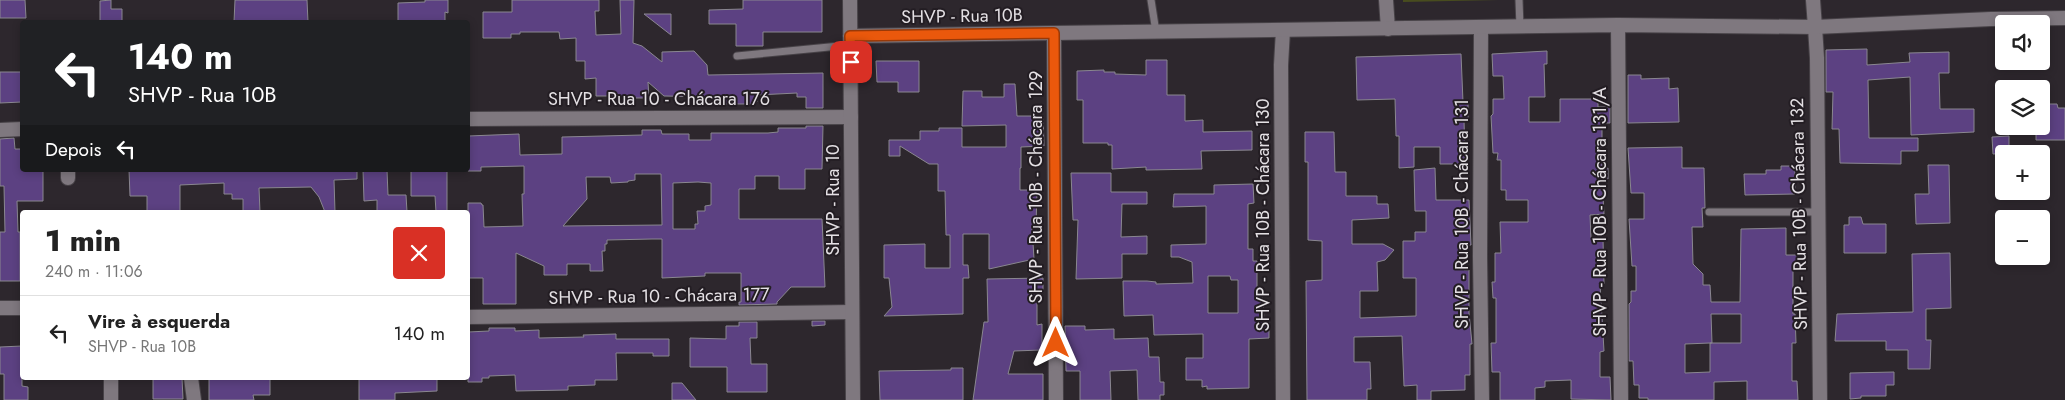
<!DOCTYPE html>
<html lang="pt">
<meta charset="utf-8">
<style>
:root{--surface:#fff;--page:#f6f6f6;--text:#222;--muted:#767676;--line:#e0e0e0}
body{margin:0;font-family:Jost,sans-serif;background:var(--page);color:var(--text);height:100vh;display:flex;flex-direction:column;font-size:19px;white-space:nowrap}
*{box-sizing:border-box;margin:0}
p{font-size:16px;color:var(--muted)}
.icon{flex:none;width:28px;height:28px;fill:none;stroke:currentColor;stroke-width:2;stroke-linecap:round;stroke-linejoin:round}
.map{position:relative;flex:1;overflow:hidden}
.side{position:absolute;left:20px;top:210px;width:450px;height:170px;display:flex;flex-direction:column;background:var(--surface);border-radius:5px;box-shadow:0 2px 8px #0003}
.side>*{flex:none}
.banner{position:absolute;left:20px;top:20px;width:450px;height:152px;border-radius:5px;box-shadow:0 2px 8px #0003;background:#202124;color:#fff;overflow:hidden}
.fabs{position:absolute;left:1995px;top:15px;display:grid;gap:10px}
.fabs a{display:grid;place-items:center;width:55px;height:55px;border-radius:5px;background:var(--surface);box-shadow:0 2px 8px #0003;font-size:25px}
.pin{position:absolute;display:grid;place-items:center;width:42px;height:42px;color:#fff;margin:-21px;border-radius:10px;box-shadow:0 2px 8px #0006}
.me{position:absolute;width:55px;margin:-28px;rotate:0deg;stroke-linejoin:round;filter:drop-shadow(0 0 4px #0008)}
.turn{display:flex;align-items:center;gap:18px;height:105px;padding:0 25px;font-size:22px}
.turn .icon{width:65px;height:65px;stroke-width:2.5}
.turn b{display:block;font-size:35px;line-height:42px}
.then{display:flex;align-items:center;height:48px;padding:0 25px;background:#0003;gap:10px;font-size:19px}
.round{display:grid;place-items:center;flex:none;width:52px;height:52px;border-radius:5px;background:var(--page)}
.head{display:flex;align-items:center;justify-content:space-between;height:85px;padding:0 25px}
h1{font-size:30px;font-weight:800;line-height:38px}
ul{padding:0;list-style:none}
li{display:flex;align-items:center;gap:15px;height:75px;padding:0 25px;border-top:1px solid var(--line)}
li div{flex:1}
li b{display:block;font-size:19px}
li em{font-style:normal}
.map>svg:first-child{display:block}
.park{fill:url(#park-tufts)}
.building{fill:#5c4182;stroke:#8a8790;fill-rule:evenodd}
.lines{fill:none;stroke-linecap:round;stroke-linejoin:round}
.service-casing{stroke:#474247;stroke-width:9}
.minor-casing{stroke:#474247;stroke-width:16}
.tertiary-casing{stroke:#474247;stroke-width:16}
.service{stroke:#7f787f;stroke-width:7}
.minor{stroke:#7f787f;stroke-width:14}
.tertiary{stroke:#7f787f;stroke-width:14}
.route-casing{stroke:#983908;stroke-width:12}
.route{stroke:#ea580c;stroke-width:9}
.labels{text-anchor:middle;stroke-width:4;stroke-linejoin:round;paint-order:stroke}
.street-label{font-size:18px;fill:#e4e0e4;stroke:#231d23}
</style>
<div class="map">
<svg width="2065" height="400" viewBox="0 0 2065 400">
<defs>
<pattern id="park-tufts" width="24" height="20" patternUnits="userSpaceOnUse" patternTransform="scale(1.25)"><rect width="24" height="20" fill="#484c1e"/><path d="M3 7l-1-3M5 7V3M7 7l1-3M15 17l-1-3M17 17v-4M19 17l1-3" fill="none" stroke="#62663f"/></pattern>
</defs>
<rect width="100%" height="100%" fill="#2d272d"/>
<path class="park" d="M1403 0H1498L1403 2Z"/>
<path class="building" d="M0 0H25L26 18H0Z
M111 0V9H122V22H100V1Z
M235 0H307L308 22H234Z
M425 0H448V13L445 12V21H398V3L425 2Z
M512 0H599V11H595L596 35 621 34 620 0H634L633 43 642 46 662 62V52L694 51 707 65 708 75 823 73V108H806V97H797V93L757 95V102L754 103V104H716L715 97 664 96 648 82 649 98H612L609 96H596V78L585 79V61H576V38L560 39 559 32H520V34H511V38H483V12H512Z
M743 0H822V32H763V46H736V24H709V10L743 9Z
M644 14H671V35Z
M1867 49V65L1910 62 1909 53 1949 52V73H1939L1940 109H1974V132L1911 135 1910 77 1868 80 1869 138H1918V151H1901V164L1840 163 1839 129H1832L1833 92H1826V50Z
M1547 51V64H1544L1545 97H1529V122H1560V99H1598V107H1610V123H1602V168H1608V179H1602L1604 214 1590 215 1591 238H1603L1604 284H1600L1604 351 1600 352V377H1610L1611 400 1571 399V380L1545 381V387L1535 388V400H1500V372H1492L1491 343H1496V298H1493L1492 282H1495V253H1501L1500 222H1528V200H1506V190H1501V160H1497L1498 153H1493L1491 116 1493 114V99H1504L1503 76H1493L1492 54Z
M1461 54 1463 102H1468V120H1464L1465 159H1461V164H1440V147H1414V167L1399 168V136H1396L1395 99 1357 100 1356 57Z
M1146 60H1167V95H1185V121L1203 120V132L1252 131V150L1201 151 1202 169 1146 170V167L1112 169V145H1108V143H1083V100H1077V71L1104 70V72H1115V74L1146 75Z
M876 61H919V92H898V82H877Z
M0 72H22V102L0 103Z
M1628 75H1641V79L1669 78V89L1678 88 1679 122 1628 123Z
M1004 84H1015L1017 116H1043L1044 146 1021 147V168H1020V190H1037L1036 227H1032L1034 259 989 269V234H963V265H968L969 278H963V314L884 316 892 307 889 278H884V245L925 244V268H950V235H946L945 191H938V164H929L900 146V156H889V140H920V131H939V128H962V147H1006V125L962 126 963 91H982V97H1004Z
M2043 104H2057L2058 108H2065V140H2036V126H2041Z
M806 126H823L822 169H805V189H779V176H755V189H739V219H822L825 287H791L777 302V304L739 305V302H741V273H705V276L662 278V239H652L607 240V244H605V251H602L603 271H590V264H567V275H544V266L516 253V304H483V278H468V203H481L482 205H483L484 227 523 226 522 194H524V166L481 167V171H468V136L519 134 520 155 562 154V137L642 135V130H661L662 134H689V140H711V133H768L778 132V128H806ZM635 174H661L662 225 563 226 587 199 586 177H610L611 183 628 182V181L635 180ZM698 182 711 183V205L705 206V211H697L698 224H695V229H673V183Z
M1305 132H1334L1335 172H1346V196H1377V204H1388L1389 218 1352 220V244H1383L1394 250 1385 260 1377 262 1378 291H1360V318L1416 316V278H1403V241H1415V232H1426V211H1415L1414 170 1435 168 1436 200H1469L1471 245H1463L1464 270H1469V313L1472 344H1470V375H1465V390L1431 391V400H1417V385L1404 386 1402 336 1354 337V362H1370L1371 389H1367V400H1307L1306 281 1322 280V241L1308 240V162H1305Z
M2009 136V153L1993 154 1992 137Z
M14 138 15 149H22V170H43V201H17L18 232H20V281H0V232H5L4 186H0V139Z
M1682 147V168H1704L1705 208H1702L1703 227H1692L1693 264 1703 274V285H1710L1711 302H1740L1741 229 1786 228V255H1800V270H1793V314H1795L1796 343H1792V381H1797L1798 400H1747V381L1714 382V400H1648V398H1639V385H1634L1633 361H1629V304L1631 302V291H1636V266H1632L1629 219H1644V193H1631L1628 148ZM1711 314H1741V343H1710H1712ZM1710 343V372L1685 373V344Z
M1928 165H1949L1950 223 1916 224 1915 194H1929Z
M1781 166H1795V194L1745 195 1744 174H1766V170H1781Z
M129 170H357V179L334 180 335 212H325L319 197 311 187 259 188 260 212H247L243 211V199H232V194H224V183L180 185V212H147V196H130Z
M363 170H387L388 195H406L407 212H377V200L364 201Z
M411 170H447V212H436L435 196H411Z
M1071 173H1111V192H1147V204H1122L1121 237 1147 236V254H1122V278L1076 279 1078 220H1073Z
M1253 184 1254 203 1248 204V249H1253V261H1257V298H1263L1264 318H1269V338L1249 339V388L1207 389V386L1202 387V380H1186V358H1203V334L1154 335 1153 315 1124 316 1123 281H1147L1156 282V284L1193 283 1192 262 1179 257H1171V245L1206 244V206L1173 207 1174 194H1214V185ZM1208 276H1230L1231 280H1238V313H1208Z
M1849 217H1861L1863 224H1886V253H1844V225H1849Z
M1950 253 1951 308 1926 309V340H1931L1930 369H1908V350H1886V341H1835L1837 314 1913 312 1912 254Z
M1043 278V293H1037V325L1042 324V350L1014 351 1008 374H1043V400H973L984 322H988L987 279Z
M812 321H825V325L812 326Z
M739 322H757V338H750L751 364H767V392H727V367H690V338L726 339V326H739Z
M1065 326H1085V330L1114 329V339L1148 338 1149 357H1159L1160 382H1164V395H1160V400H1138L1137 370 1110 371 1111 400H1080V371H1066Z
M489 328H515V331L539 330V338L584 337 583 335 616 334V339H669V356H653V353H616L617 380H595V385L568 386V390L516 391 515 375 489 376V378H482V382H468V332L489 331Z
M22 346V386L28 387V400H4V374H0V347Z
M951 368H963V400H880L879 371 951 370Z
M1894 372V385H1886V396H1861V398L1850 399V373Z
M153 378H182L183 399H153Z
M209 378H270V395H253L254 400H209Z
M359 378H437V391L395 393V400H359Z
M672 383H682L696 400H672Z"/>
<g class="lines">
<defs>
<path id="service" d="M1151 0 1156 32
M1519 0 1520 27
M737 56 850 45
M1709 212H1818"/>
<path id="minor" d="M1386 0 1388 29
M1618 25 1621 400
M1815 27 1817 58 1820 400
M1481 28 1480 257 1482 400
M1283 30 1281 65 1283 400
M1054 33 1056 400
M468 119 851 117
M0 130 22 129
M68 178V170
M0 308H22
M468 317 852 312
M111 378V400
M191 378 194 400"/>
<path id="tertiary" d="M850 0 853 400
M1813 0 1815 27
M850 36 1618 25 1815 27 1991 19 2065 18"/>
</defs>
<use href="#service" class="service-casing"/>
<use href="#minor" class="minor-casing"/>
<use href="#tertiary" class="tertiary-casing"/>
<use href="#service" class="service"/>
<use href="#minor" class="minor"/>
<use href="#tertiary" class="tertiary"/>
</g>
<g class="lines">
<defs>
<path id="route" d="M851 62 850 36 1054 33 1056 343"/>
</defs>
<use href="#route" class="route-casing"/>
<use href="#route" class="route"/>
</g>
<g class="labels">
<g class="street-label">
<text transform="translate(962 16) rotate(-1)" y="6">SHVP - Rua 10B</text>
<text x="659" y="105">SHVP - Rua 10 - Chácara 176</text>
<text transform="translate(1036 187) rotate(-90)" y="6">SHVP - Rua 10B - Chácara 129</text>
<text transform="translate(833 200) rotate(-90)" y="6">SHVP - Rua 10</text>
<text transform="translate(1600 212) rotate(-90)" y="6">SHVP - Rua 10B - Chácara 131/A</text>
<text transform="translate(1462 214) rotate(-90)" y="6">SHVP - Rua 10B - Chácara 131</text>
<text transform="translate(1799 214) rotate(-91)" y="6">SHVP - Rua 10B - Chácara 132</text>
<text transform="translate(1263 215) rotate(-90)" y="6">SHVP - Rua 10B - Chácara 130</text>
<text transform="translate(659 296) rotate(-1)" y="6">SHVP - Rua 10 - Chácara 177</text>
</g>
</g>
</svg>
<div class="fabs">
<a><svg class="icon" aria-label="sound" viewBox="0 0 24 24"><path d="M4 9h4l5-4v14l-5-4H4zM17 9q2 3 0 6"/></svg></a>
<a><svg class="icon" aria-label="layers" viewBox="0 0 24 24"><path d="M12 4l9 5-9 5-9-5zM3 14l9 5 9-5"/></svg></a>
<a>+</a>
<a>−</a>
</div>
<div class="pin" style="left:851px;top:62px;background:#d93025"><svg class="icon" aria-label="arrive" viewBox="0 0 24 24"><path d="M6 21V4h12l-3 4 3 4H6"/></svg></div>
<svg class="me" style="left:1056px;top:343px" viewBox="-20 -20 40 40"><path d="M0-17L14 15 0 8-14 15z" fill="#ea580c" stroke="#fff" stroke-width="4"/></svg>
<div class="banner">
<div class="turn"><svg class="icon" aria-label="left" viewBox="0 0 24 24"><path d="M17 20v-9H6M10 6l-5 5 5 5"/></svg><div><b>140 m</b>SHVP - Rua 10B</div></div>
<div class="then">Depois<svg class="icon" aria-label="left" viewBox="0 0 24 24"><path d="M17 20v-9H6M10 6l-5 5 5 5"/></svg></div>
</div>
<section class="side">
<div class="head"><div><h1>1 min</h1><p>240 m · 11:06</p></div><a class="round" style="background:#d93025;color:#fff"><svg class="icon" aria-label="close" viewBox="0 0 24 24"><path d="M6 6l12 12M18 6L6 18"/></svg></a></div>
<ul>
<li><svg class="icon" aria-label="left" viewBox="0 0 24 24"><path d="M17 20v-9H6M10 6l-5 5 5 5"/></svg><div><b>Vire à esquerda</b><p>SHVP - Rua 10B</p></div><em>140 m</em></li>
</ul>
</section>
</div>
